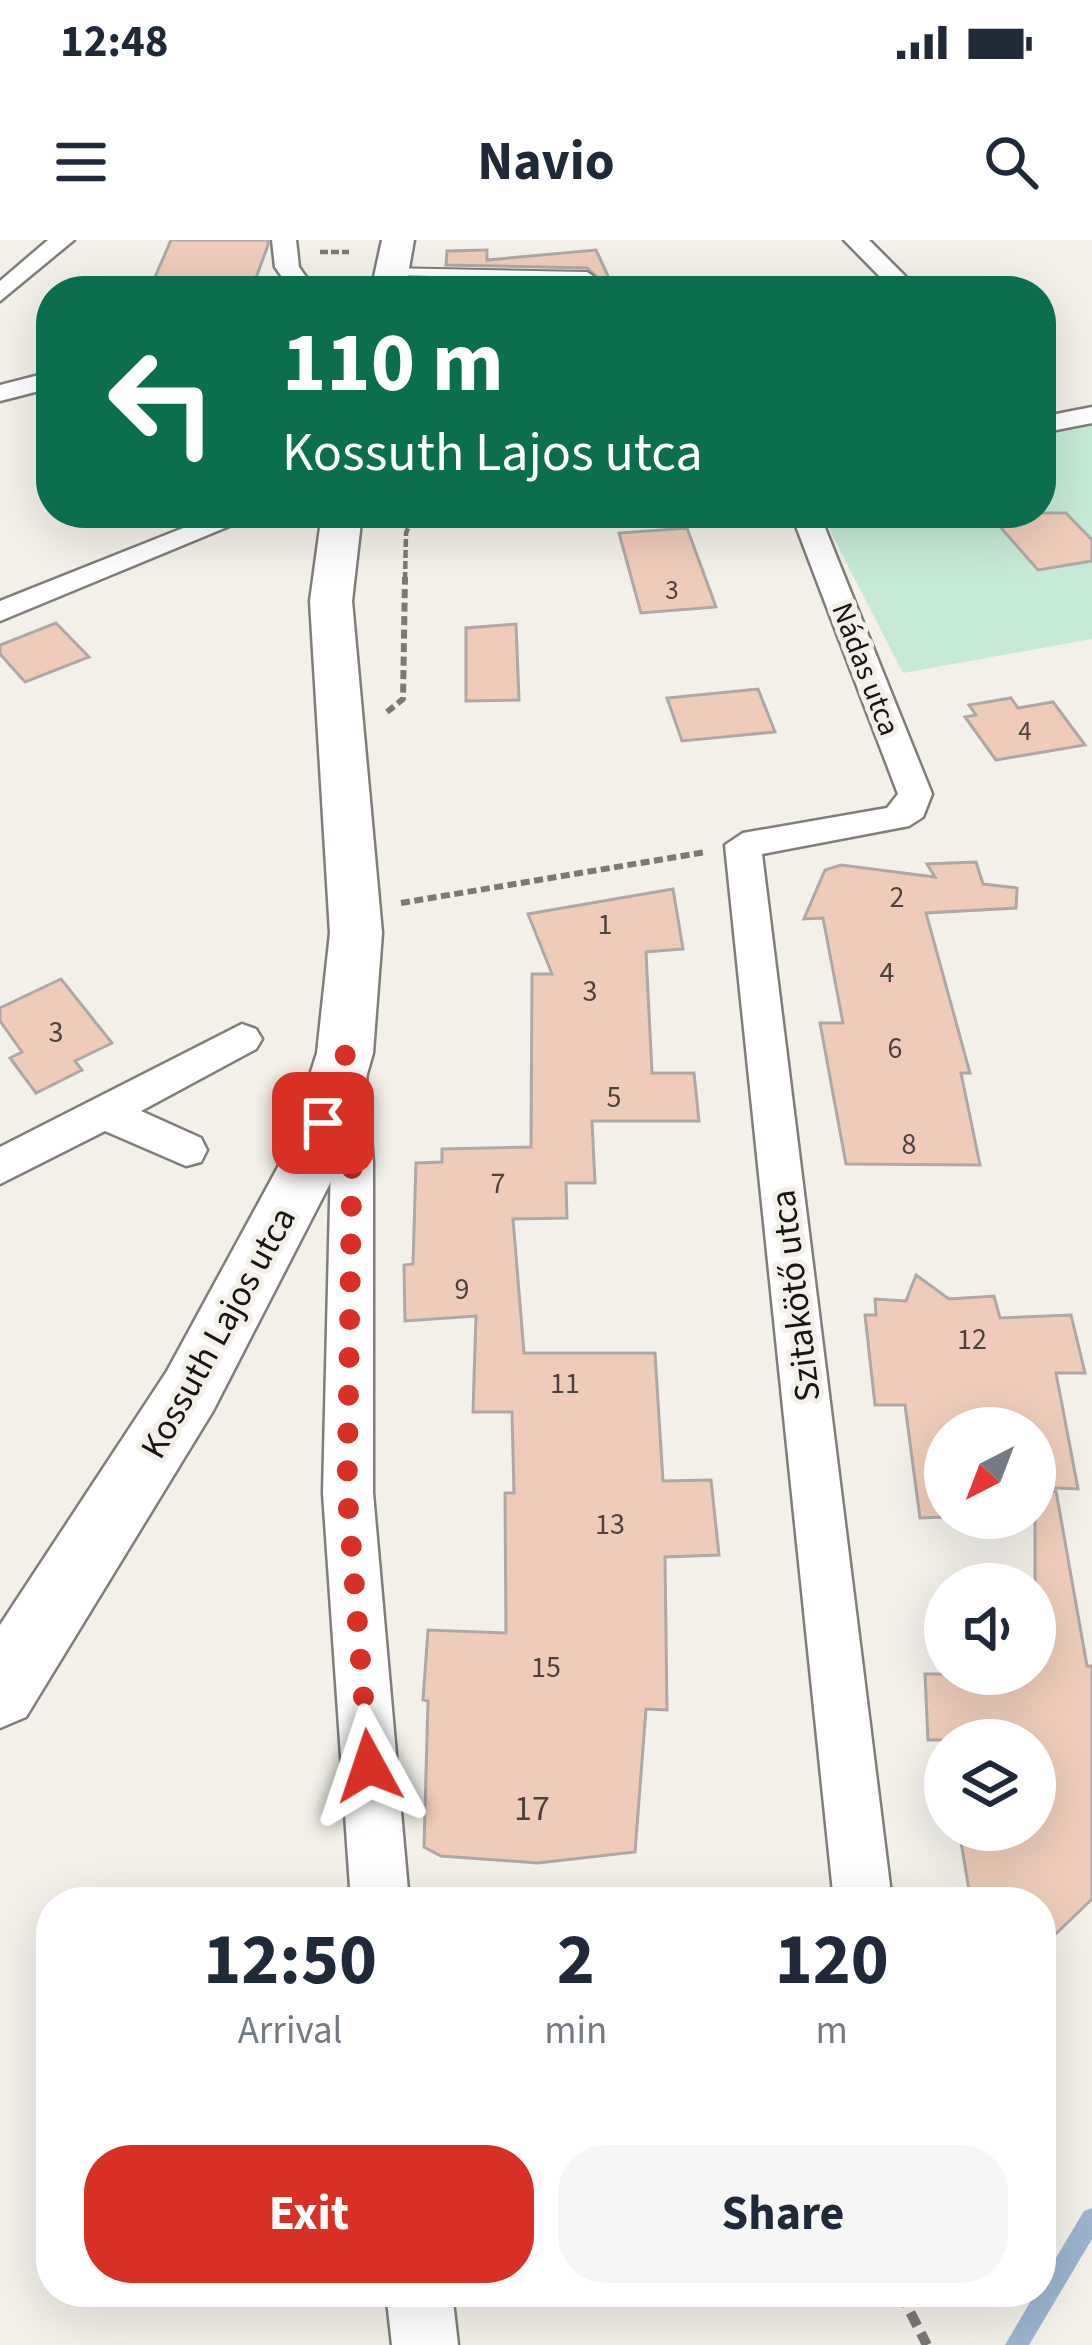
<!DOCTYPE html>
<meta charset="utf-8">
<style>
:root{--surface:#fff;--page:#f6f6f7;--text:#1f2937;--muted:#747a83;--accent:#d93025}
body{margin:0;font-family:"Source Sans 3",sans-serif;background:var(--page);color:var(--text);height:100vh;display:flex;flex-direction:column;font-size:45px;white-space:nowrap}
*{box-sizing:border-box;margin:0}
p{font-size:39px;color:var(--muted)}
.icon{flex:none;width:66px;height:66px;fill:none;stroke:currentColor;stroke-width:2;stroke-linecap:round;stroke-linejoin:round}
.map{position:relative;flex:1;overflow:hidden}
.details{position:absolute;left:36px;top:1647px;width:1020px;height:420px;display:flex;flex-direction:column;background:var(--surface);border-radius:48px;box-shadow:0 12px 48px #0002}
.details>*{flex:none}
.top-card{position:absolute;left:36px;top:36px;width:1020px;height:252px;border-radius:48px;box-shadow:0 12px 48px #0002;background:#0b6e4f;color:#fff;overflow:hidden}
.needle{width:78px;rotate:222deg}
.controls{position:absolute;left:924px;top:1167px;display:grid;gap:24px}
.controls a{display:grid;place-items:center;width:132px;height:132px;border-radius:50%;background:var(--surface);box-shadow:0 12px 48px #0002;font-size:60px}
.pin{position:absolute;display:grid;place-items:center;width:102px;height:102px;color:#fff;margin:-51px;border-radius:24px;box-shadow:0 6px 18px #0006}
.me{position:absolute;width:132px;margin:-66px;rotate:355deg;stroke-linejoin:round;filter:drop-shadow(0 0 9px #0008)}
.turn{display:flex;align-items:center;gap:42px;height:252px;padding:0 48px;font-size:54px}
.turn .icon{width:156px;height:156px;stroke-width:2.5}
.turn b{display:block;font-size:84px;line-height:102px}
.eta{display:flex;justify-content:space-evenly;align-items:center;height:204px;text-align:center}
.eta b{font-size:72px;font-weight:700;line-height:84px}
.action{display:flex;gap:24px;margin-top:auto;padding:24px 48px}
.action a{flex:1;height:138px;border-radius:48px;background:var(--accent);color:#fff;font-size:48px;font-weight:700;line-height:138px;text-align:center}
.action a+a{background:var(--page);color:var(--text)}
.status{display:flex;justify-content:space-between;align-items:center;height:84px;padding:0 60px;background:var(--surface);direction:ltr}
.status svg{height:33px;fill:currentColor}
header{display:flex;justify-content:space-between;align-items:center;height:156px;padding:0 48px;background:var(--surface);font-size:54px;font-weight:700}
.map>svg:first-child{display:block}
.green{fill:#c6ead5}
.lines{fill:none;stroke-linecap:round;stroke-linejoin:round}
.stream{fill:#9cb4cf;fill-rule:evenodd}
.building{fill:#efccba;stroke:#afa8a4;stroke-width:3}
.lane-casing{stroke:#807e78;stroke-width:4}
.street-casing{stroke:#807e78;stroke-width:5}
.secondary-casing{stroke:#807e78;stroke-width:5}
.path-far2{stroke:#7b7975;stroke-width:4.5;stroke-dasharray:8 3;stroke-linecap:butt}
.path-far1{stroke:#7b7975;stroke-width:6;stroke-dasharray:9 4.5;stroke-linecap:butt}
.path{stroke:#7b7975;stroke-width:10;stroke-dasharray:15 8;stroke-linecap:butt}
.lane{fill:#fff;fill-rule:evenodd}
.street{fill:#fff;fill-rule:evenodd}
.secondary{fill:#fff;fill-rule:evenodd}
.route{stroke:#d93025;stroke-width:21;stroke-dasharray:0 37.8}
.labels{text-anchor:middle;stroke-width:10;stroke-linejoin:round;paint-order:stroke}
.far-number-label{font-size:27px;fill:#4c433d}
.far-street-label{font-size:30px;fill:#161513;stroke:#f2f0e9}
.number-label{font-size:30px;fill:#4c433d}
.street-label{font-size:36px;fill:#161513;stroke:#f2f0e9}
.near-number-label{font-size:36px;fill:#4c433d}
</style>
<div class="status"><b>12:48</b><svg viewBox="0 0 49 12"><path d="M0 12V9h3v3zM5 12V6h3v6zM10 12V3h3v9zM15 12V0h3v12zM26 1h20v11H26zM47 4h2v5h-2z"/></svg></div>
<header><svg class="icon" aria-label="menu" viewBox="0 0 24 24"><path d="M4 6h16M4 12h16M4 18h16"/></svg>Navio<svg class="icon" aria-label="search" viewBox="0 0 24 24"><circle cx="10" cy="10" r="6"/><path d="M15 15l6 6"/></svg></header>
<div class="map">
<svg width="1092" height="2105" viewBox="0 0 1092 2105">
<rect width="100%" height="100%" fill="#f2f0e9"/>
<path class="green" d="M1092 184V399L903 433 821 273H1041V193Z"/>
<g class="lines">
<path class="stream" d="M1092 1968V1999L1029 2105H1005L1036 2052H1041V2043L1084 1971Z"/>
</g>
<path class="building" d="M171 0H268V5L253 46 152 44Z
M487 10V20L596 10 615 51H445V41L587 44 597 37 587 28 446 25 447 11Z
M988 273H1066L1092 300V321L1038 330Z
M687 288 716 367 641 373 619 293Z
M56 383 89 417 25 442 0 414V405Z
M516 384 519 460 466 461V388Z
M758 449 775 492 682 501 667 458Z
M1011 458 1018 468 1053 462 1085 505 996 520 965 477 976 475 969 465Z
M976 622 983 644 1017 648 1016 668 926 673 970 833H961L980 925 846 924 820 783H843L823 678 804 679 825 630 841 625 935 637 927 624Z
M673 649 683 709 646 712 652 833H694L699 881H592L595 943H566L567 978 513 979 524 1113H655L663 1241 711 1240 719 1315 665 1317 667 1470 646 1469 635 1612 538 1623 441 1616 424 1607 428 1461 423 1460 428 1390 506 1393 505 1253H514L512 1172H473L476 1076 405 1081 404 1025 413 1024 416 923 442 922V909L531 907 532 734H552L528 674Z
M61 739 112 803 75 821 82 830 36 853 10 818 22 812 0 781V768Z
M916 1035 949 1059 994 1056 1000 1078 1071 1075 1085 1133H1056L1078 1249 1035 1247V1188H945V1277L920 1278 905 1165H875L865 1075H876L875 1059 906 1061Z
M1056 1251 1087 1426H1092V1659L1041 1708V1662H971L959 1590H1035V1500H928L925 1434H1035V1253Z"/>
<g class="lines">
<defs>
<path id="lane" d="M388 28 587 32 593 36 587 40 392 35 386 31Z"/>
<path id="street" d="M48 0H74L0 61V41Z
M272 0H296L299 27 316 51H292L275 27Z
M844 0H869L920 51H894Z
M51 132V148L0 161V145Z
M1092 167V183L1041 193V177Z
M221 273H261L0 381V361Z
M791 273H819L932 554 923 577 909 586 762 614 892 1662H834L725 605 743 593 887 568 898 554Z
M242 784 256 789 262 799 256 809 141 871 201 898 207 910 201 922 186 926 105 891 0 944V907Z
M346 819 360 823 366 834 373 922V1253L409 1662H351L323 1253 331 922 326 834 332 823Z
M386 2052H452L458 2105H392Z"/>
<path id="secondary" d="M382 0H414L405 51H371Z
M322 273H362L352 361 382 693 373 813 343 918 213 1171 26 1477 0 1488V1385L167 1131 284 916 317 813 330 693 310 361Z"/>
</defs>
<use href="#lane" class="lane-casing"/>
<use href="#street" class="street-casing"/>
<use href="#secondary" class="secondary-casing"/>
<path class="path-far2" d="M320 12H349
M405 340 406 293 415 273"/>
<path class="path-far1" d="M387 472 403 459 405 337
M401 663 706 612"/>
<path class="path" d="M900 2052 927 2105"/>
<use href="#lane" class="lane"/>
<use href="#street" class="street"/>
<use href="#secondary" class="secondary"/>
</g>
<g class="lines">
<path class="route" d="M323 883 345 813 352 922 347 1252 369 1526"/>
</g>
<g class="labels">
<g class="far-number-label">
<text x="672" y="359">3</text>
<text x="1025" y="500">4</text>
</g>
<g class="far-street-label">
<text transform="translate(866 429) rotate(69)" y="10">Nádas utca</text>
</g>
<g class="number-label">
<text x="897" y="667">2</text>
<text x="605" y="694">1</text>
<text x="887" y="742">4</text>
<text x="590" y="761">3</text>
<text x="56" y="802">3</text>
<text x="895" y="818">6</text>
<text x="614" y="867">5</text>
<text x="909" y="914">8</text>
<text x="498" y="953">7</text>
<text x="462" y="1059">9</text>
<text x="972" y="1109">12</text>
<text x="565" y="1153">11</text>
<text x="610" y="1294">13</text>
<text x="546" y="1437">15</text>
</g>
<g class="street-label">
<text transform="translate(794 1056) rotate(-97)" y="13">Szitakötő utca</text>
<text transform="translate(217 1092) rotate(-61)" y="13">Kossuth Lajos utca</text>
</g>
<g class="near-number-label">
<text x="532" y="1580">17</text>
</g>
</g>
</svg>
<div class="controls">
<a><svg class="needle" viewBox="-14 -14 28 28"><path d="M0-13l5 13h-10z" fill="#e53935"/><path d="M0 13l5-13h-10z" fill="#747a83"/></svg></a>
<a><svg class="icon" aria-label="sound" viewBox="0 0 24 24"><path d="M4 9h4l5-4v14l-5-4H4zM17 9q2 3 0 6"/></svg></a>
<a><svg class="icon" aria-label="layers" viewBox="0 0 24 24"><path d="M12 4l9 5-9 5-9-5zM3 14l9 5 9-5"/></svg></a>
</div>
<div class="pin" style="left:323px;top:883px;background:#d93025"><svg class="icon" aria-label="arrive" viewBox="0 0 24 24"><path d="M6 21V4h12l-3 4 3 4H6"/></svg></div>
<svg class="me" style="left:369px;top:1526px" viewBox="-20 -20 40 40"><path d="M0-17L14 15 0 8-14 15z" fill="#d93025" stroke="#fff" stroke-width="4"/></svg>
<div class="top-card">
<div class="turn"><svg class="icon" aria-label="left" viewBox="0 0 24 24"><path d="M17 20v-9H6M10 6l-5 5 5 5"/></svg><div><b>110 m</b>Kossuth Lajos utca</div></div>
</div>
<section class="details">
<div class="eta">
<div><b>12:50</b><p>Arrival</p></div>
<div><b>2</b><p>min</p></div>
<div><b>120</b><p>m</p></div>
</div>
<div class="action"><a>Exit</a><a>Share</a></div>
</section>
</div>
